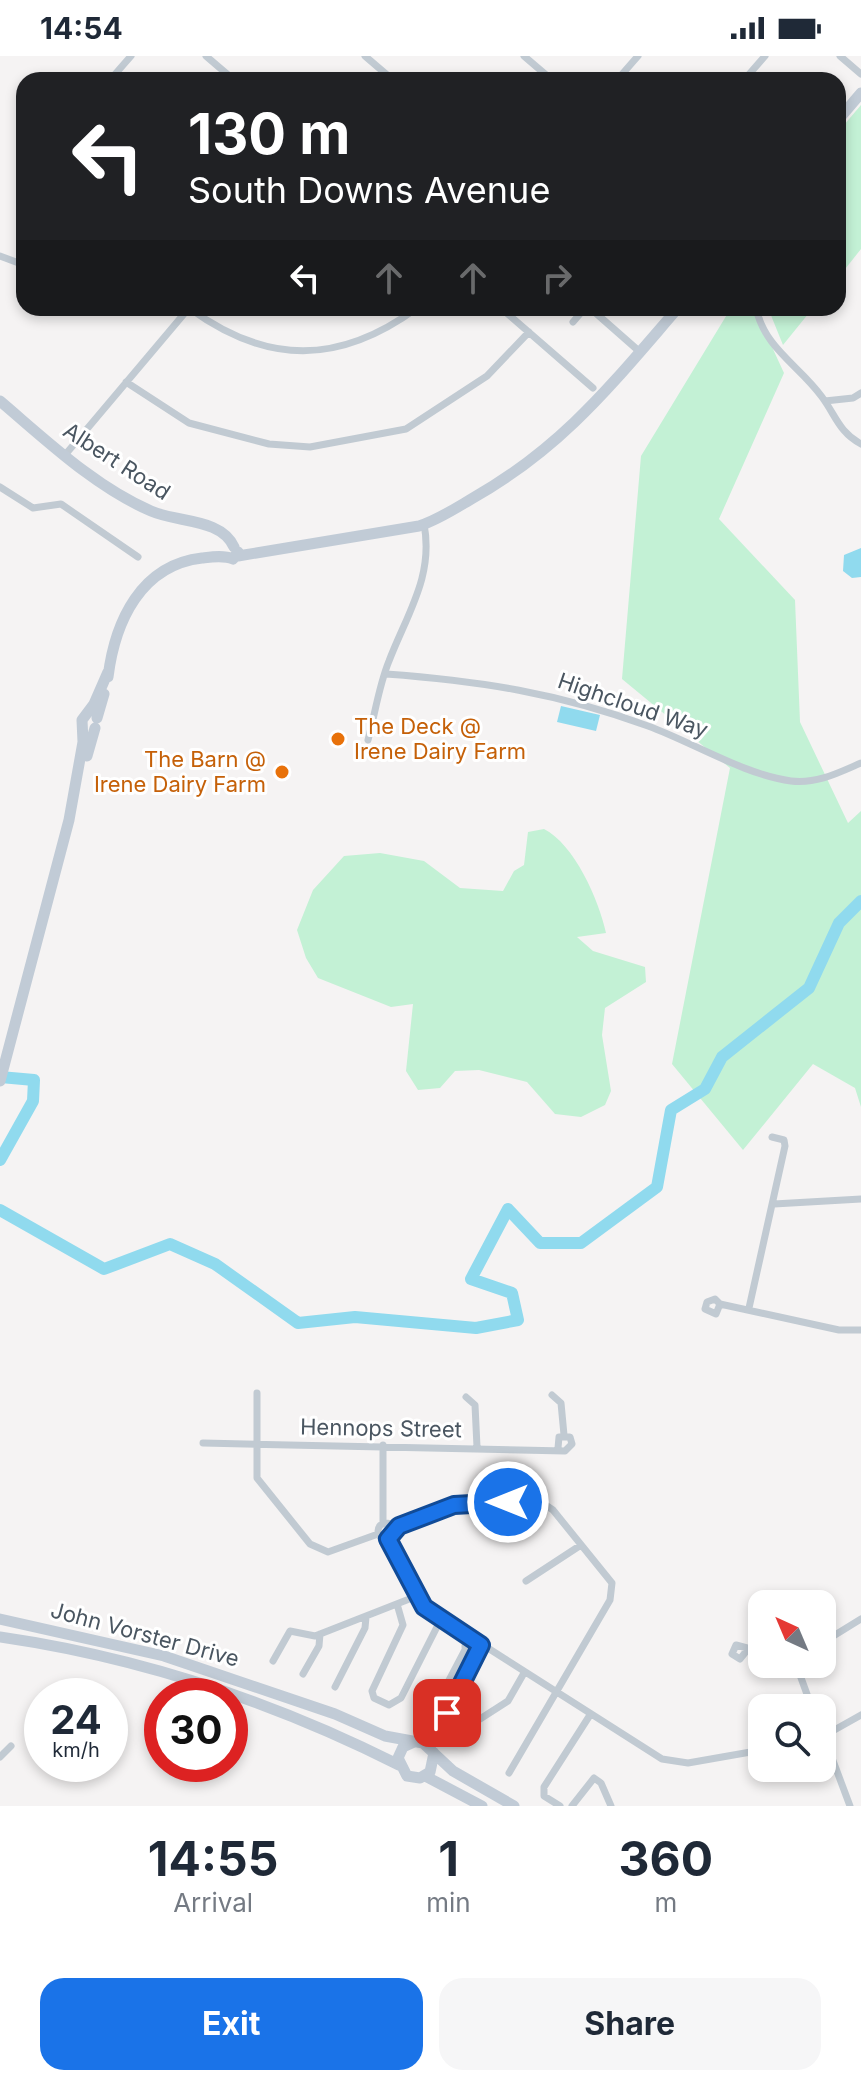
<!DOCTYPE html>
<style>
:root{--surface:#fff;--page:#f6f6f7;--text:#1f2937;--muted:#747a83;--accent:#1a73e8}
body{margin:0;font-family:Inter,sans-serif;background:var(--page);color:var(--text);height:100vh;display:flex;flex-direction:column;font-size:30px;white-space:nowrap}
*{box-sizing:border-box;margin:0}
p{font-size:26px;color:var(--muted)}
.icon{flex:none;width:44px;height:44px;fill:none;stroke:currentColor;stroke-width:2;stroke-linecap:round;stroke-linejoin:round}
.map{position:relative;height:1750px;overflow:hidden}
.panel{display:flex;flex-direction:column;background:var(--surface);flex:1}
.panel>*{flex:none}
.hud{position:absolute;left:16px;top:16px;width:830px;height:244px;border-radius:24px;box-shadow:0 4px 12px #0003;background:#202124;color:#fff;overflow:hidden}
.needle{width:52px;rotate:316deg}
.tools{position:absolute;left:748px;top:1534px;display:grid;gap:16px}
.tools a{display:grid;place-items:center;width:88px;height:88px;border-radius:16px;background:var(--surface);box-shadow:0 4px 12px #0003;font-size:40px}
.speed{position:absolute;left:24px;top:1622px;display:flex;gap:16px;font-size:40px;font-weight:700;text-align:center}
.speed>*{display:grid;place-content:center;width:104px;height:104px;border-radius:50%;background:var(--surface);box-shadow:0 4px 12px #0003;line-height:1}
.speed small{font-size:20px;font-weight:400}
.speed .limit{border:12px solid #d22;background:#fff;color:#111}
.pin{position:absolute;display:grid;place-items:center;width:68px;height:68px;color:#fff;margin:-34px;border-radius:16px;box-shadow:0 4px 12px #0006}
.me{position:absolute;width:88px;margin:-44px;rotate:270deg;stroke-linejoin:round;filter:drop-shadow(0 0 6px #0008)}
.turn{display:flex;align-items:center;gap:28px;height:168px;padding:0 40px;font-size:36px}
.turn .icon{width:104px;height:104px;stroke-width:2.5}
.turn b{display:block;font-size:56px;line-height:68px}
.lanes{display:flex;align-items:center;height:76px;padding:0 40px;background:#0003;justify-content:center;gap:40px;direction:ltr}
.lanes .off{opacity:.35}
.eta{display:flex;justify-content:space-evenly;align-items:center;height:136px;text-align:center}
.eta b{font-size:48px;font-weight:700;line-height:56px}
.action{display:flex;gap:16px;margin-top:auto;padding:16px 40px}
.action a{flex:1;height:92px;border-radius:24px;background:var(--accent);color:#fff;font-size:32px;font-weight:700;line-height:92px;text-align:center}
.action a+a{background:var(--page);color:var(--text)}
.status{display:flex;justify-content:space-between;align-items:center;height:56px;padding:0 40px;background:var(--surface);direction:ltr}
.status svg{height:22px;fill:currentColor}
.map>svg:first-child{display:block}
.green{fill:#c3f1d5}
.water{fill:#90daee}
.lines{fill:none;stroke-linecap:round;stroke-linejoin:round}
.river{stroke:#90daee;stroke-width:12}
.street{stroke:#c1cad2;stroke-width:7}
.secondary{stroke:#c1cbd6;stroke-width:11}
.route-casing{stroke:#114b97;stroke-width:20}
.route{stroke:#1a73e8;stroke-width:14}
.food-dot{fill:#e8710a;stroke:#fff;stroke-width:3}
.labels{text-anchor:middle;stroke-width:6;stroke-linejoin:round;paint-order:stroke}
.street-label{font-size:22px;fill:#4a5661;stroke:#fff}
.food-label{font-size:22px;fill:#c56008;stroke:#fff;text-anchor:start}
</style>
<div class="status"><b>14:54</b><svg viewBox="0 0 49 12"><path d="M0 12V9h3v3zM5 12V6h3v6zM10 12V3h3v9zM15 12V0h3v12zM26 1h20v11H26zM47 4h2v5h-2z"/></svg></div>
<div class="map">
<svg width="861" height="1750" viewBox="0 0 861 1750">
<rect width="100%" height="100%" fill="#f5f3f3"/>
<path class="green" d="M861 49V193L838 222V76Z
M731 252H754L784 317 719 463 795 544 800 666 848 767 861 755V1051L855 1032 813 1008 743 1094 672 1008 730 712 622 623 641 400Z
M768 252H813L783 289Z
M544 773C574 788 599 844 606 877L577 881 593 895 645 911 646 926 605 952 602 979 611 1035 605 1049 581 1061 555 1058 527 1026 479 1014 455 1015 440 1032 418 1034 406 1015 413 948 391 951 318 922 306 902 297 874 313 834 344 800 380 797 424 805 460 832 503 835 514 815 524 809 528 776Z"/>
<path class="water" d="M861 492V521L852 522 843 515 844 499Z
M561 650 600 659 596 675 557 666Z"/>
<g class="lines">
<path class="river" d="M0 1021 34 1024 33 1045 0 1104
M0 1154 104 1213 170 1188 215 1208 298 1267 355 1261 476 1272 518 1264 512 1237 471 1223 508 1153 540 1187H581L657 1131 671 1054 705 1033 722 1001 809 932 839 867 861 845"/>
<path class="street" d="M206 0 234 24
M365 0 393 24
M524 0 552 24
M840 0 861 18
M110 24 131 0
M617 24 638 0
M744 24 765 0
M0 200 24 209
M501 252 593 332
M590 252 640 296
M756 252C765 293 799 309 822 341 836 360 839 376 861 388
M573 266 585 252
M126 326 189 367 269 388 310 391 406 373 487 320 529 276
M825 345 853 342 861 337
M65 399 189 252C267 309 339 309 417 252
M0 431 33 452 61 448 138 501
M386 618C481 625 558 637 648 670 692 686 745 719 791 725 817 728 838 717 861 707
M368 684C375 658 379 629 389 605 407 558 434 520 424 468
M774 1148 861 1143
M720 1248 716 1258 705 1253 707 1246 715 1243 720 1248 839 1274H861
M749 1252 785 1090 784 1084 772 1081
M257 1337V1422L310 1488 328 1496 378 1478
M552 1339 561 1347 564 1379
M466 1341 475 1349 477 1391
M203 1387 565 1395 572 1388 570 1381H559L558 1392
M378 1475a8 8 0 1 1 16 0a8 8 0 1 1-16 0Z
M383 1468V1389
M393 1473 462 1447 544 1448 553 1454 612 1527 610 1544 509 1717
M388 1483 424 1551 473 1584
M526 1525 581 1489
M397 1548 403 1569 372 1635 374 1642 389 1649 401 1642 441 1563
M465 1591a8 8 0 1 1 16 0a8 8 0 1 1-16 0Z
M480 1587 662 1703 688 1707 762 1694
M822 1587 861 1563
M748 1593 740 1603 732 1598 736 1589 762 1596
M273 1605 290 1575 315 1580 417 1540
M796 1608 812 1652
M303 1618 319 1590 320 1578
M335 1631 365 1572 366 1561
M480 1663 508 1645 524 1617
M829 1677 861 1659
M417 1685 466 1592
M826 1686 850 1750
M431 1693 476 1598
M0 1701 11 1690
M560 1750 544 1740V1731L590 1659
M572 1750 594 1722 601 1727 611 1750"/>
<path class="secondary" d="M838 64 861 37
M0 345C46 384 95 431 151 455 178 467 221 462 234 491
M238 500 419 470C438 464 456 452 473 442 563 391 612 328 678 252
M108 621C115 565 141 509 202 502 211 501 224 499 233 503L238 496
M97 662 104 638
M87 700 95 672
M0 1025 69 764 83 686 82 664 94 648 108 616
M0 1563 164 1600 335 1658 385 1680 423 1687 453 1715 514 1750
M0 1581C138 1601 274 1646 399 1709
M414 1686 403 1691 398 1702 407 1720 420 1722 430 1716 434 1697
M425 1720 482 1750"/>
</g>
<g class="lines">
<defs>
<path id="route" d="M447 1657 481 1589 424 1551 388 1483 399 1470 454 1449 508 1446"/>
</defs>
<use href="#route" class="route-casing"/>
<use href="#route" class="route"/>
</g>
<g class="food-dot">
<circle cx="338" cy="683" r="8"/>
<circle cx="282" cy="716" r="8"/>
</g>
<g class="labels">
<g class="street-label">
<text transform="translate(117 405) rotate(33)" y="8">Albert Road</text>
<text transform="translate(633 649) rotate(19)" y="8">Highcloud Way</text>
<text transform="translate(381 1372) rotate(1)" y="8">Hennops Street</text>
<text transform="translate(145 1578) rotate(15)" y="8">John Vorster Drive</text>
</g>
<g class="food-label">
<text x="354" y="678">The Deck @<tspan x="354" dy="25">Irene Dairy Farm</tspan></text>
<text x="266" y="711" text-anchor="end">The Barn @<tspan x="266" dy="25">Irene Dairy Farm</tspan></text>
</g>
</g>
</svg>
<div class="tools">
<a><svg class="needle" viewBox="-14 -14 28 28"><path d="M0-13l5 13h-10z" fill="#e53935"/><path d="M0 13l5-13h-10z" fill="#747a83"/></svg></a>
<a><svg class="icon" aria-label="search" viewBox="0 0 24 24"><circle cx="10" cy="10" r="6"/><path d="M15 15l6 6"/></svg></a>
</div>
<div class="speed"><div>24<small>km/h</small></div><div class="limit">30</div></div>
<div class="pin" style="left:447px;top:1657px;background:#d93025"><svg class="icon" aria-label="arrive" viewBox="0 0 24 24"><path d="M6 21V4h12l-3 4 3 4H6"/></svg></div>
<svg class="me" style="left:508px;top:1446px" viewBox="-20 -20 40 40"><circle r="17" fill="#1a73e8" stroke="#fff" stroke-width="3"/><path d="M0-11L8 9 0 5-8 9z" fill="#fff"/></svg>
<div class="hud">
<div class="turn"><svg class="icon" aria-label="left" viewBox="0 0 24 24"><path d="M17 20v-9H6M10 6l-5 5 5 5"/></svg><div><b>130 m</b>South Downs Avenue</div></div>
<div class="lanes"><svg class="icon" aria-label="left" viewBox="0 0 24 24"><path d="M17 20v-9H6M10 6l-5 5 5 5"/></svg><svg class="icon off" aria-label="ahead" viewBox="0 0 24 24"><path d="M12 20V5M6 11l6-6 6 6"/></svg><svg class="icon off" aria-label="ahead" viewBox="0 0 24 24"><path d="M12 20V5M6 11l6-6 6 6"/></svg><svg class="icon off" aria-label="right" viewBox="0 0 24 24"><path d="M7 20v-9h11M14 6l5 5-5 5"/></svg></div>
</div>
</div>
<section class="panel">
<div class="eta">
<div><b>14:55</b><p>Arrival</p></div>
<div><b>1</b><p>min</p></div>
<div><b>360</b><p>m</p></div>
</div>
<div class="action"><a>Exit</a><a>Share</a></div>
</section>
